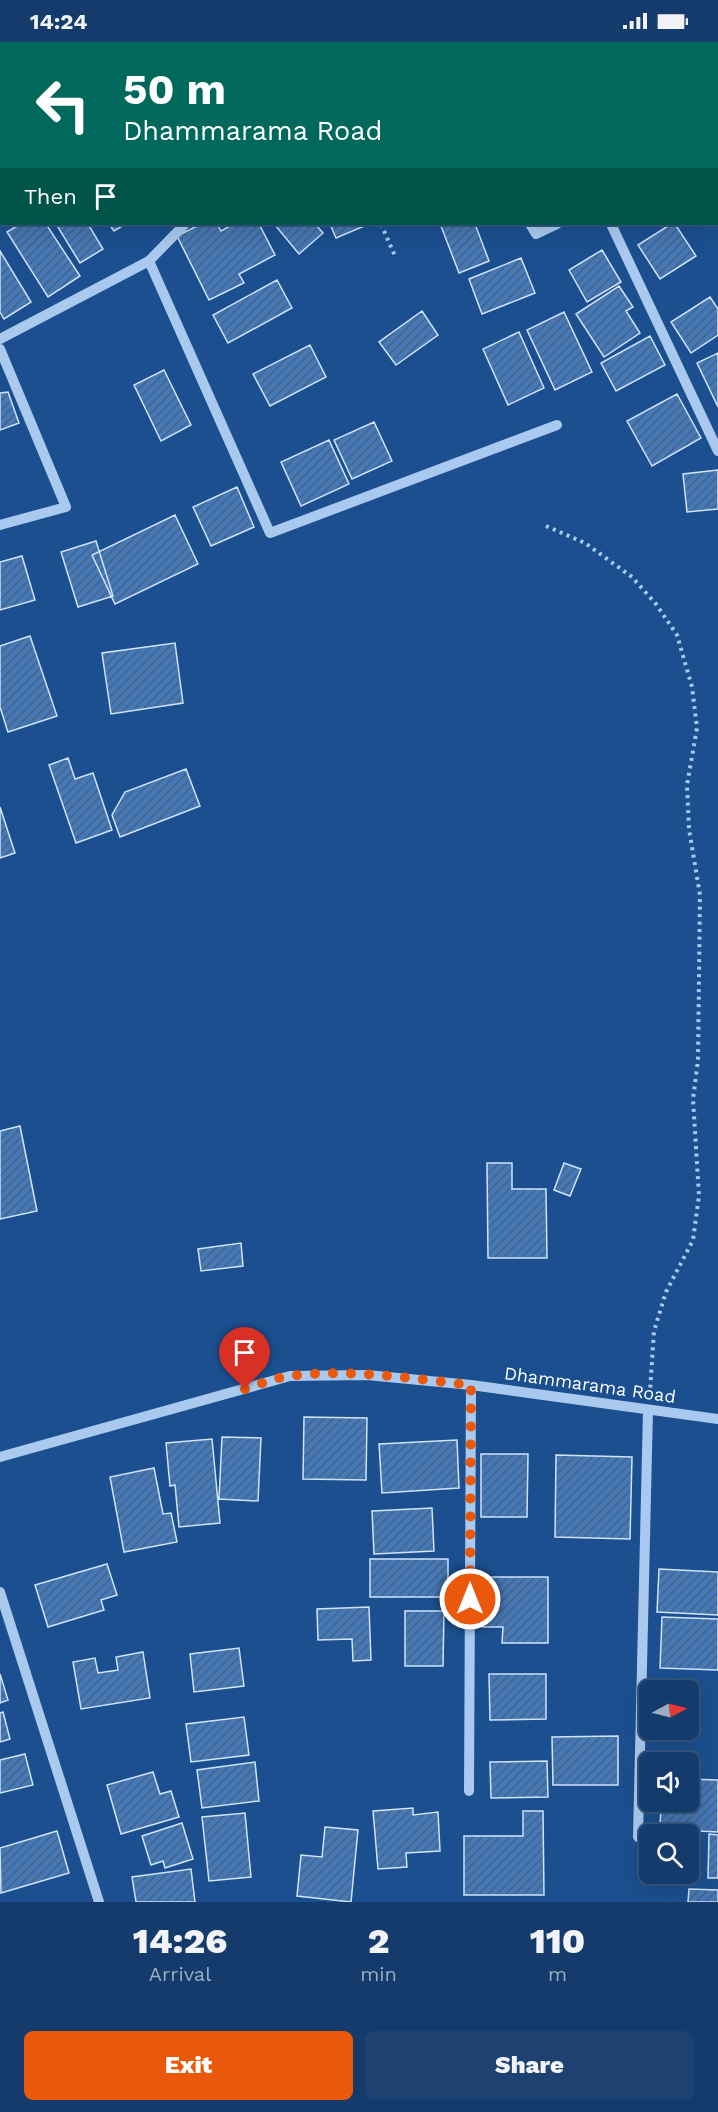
<!DOCTYPE html>
<style>
:root{--surface:#143b6b;--page:#1d4271;--text:#f1f3f6;--muted:#9dadc1;--line:#33557e;--accent:#ea580c}
body{margin:0;font-family:"Work Sans",sans-serif;background:var(--page);color:var(--text);height:100vh;display:flex;flex-direction:column;font-size:22px;white-space:nowrap}
*{box-sizing:border-box;margin:0}
p{font-size:20px;color:var(--muted)}
.icon{flex:none;width:33px;height:33px;fill:none;stroke:currentColor;stroke-width:2;stroke-linecap:round;stroke-linejoin:round}
.map{position:relative;height:1860px;overflow:hidden}
.sheet{display:flex;flex-direction:column;background:var(--surface);flex:1}
.sheet>*{flex:none}
.guide{position:absolute;left:0px;top:0px;width:718px;height:183px;box-shadow:0 6px 24px #0002,0 0 0 2px var(--line);background:#00695c;color:#fff;overflow:hidden}
.needle{width:39px;rotate:83deg}
.buttons{position:absolute;left:639px;top:1638px;display:grid;gap:12px}
.buttons a{display:grid;place-items:center;width:60px;height:60px;border-radius:9px;background:var(--surface);box-shadow:0 6px 24px #0002,0 0 0 2px var(--line);font-size:30px}
.pin{position:absolute;display:grid;place-items:center;width:51px;height:51px;color:#fff;margin:-62px -26px;border-radius:50% 50% 50% 0;rotate:-45deg;box-shadow:0 0 6px #0007}
.pin .icon{rotate:45deg}
.me{position:absolute;width:66px;margin:-33px;rotate:0deg;stroke-linejoin:round;filter:drop-shadow(0 0 4px #0008)}
.turn{display:flex;align-items:center;gap:21px;height:126px;padding:0 24px;font-size:27px}
.turn .icon{width:78px;height:78px;stroke-width:2.5}
.turn b{display:block;font-size:42px;line-height:51px}
.then{display:flex;align-items:center;height:57px;padding:0 24px;background:#0003;gap:12px;font-size:22px}
.eta{display:flex;justify-content:space-evenly;align-items:center;height:102px;text-align:center}
.eta b{font-size:36px;font-weight:800;line-height:42px}
.action{display:flex;gap:12px;margin-top:auto;padding:12px 24px}
.action a{flex:1;height:69px;border-radius:9px;background:var(--accent);color:#fff;font-size:24px;font-weight:800;line-height:69px;text-align:center}
.action a+a{background:var(--page);color:var(--text)}
.status{display:flex;justify-content:space-between;align-items:center;height:42px;padding:0 30px;background:var(--surface);direction:ltr}
.status svg{height:16px;fill:currentColor}
.map>svg:first-child{display:block}
.building{fill:url(#building-hatch);stroke:#cfe3fa;stroke-width:1.5}
.lines{fill:none;stroke-linecap:round;stroke-linejoin:round}
.path{stroke:#a9c9ee;stroke-width:4;stroke-dasharray:3 4.5;stroke-linecap:butt}
.minor{stroke:#a9c9ee;stroke-width:10}
.route{stroke:#ea580c;stroke-width:10;stroke-dasharray:0 18}
.labels{text-anchor:middle;stroke-width:4.5;stroke-linejoin:round;paint-order:stroke}
.street-label{font-size:18px;fill:#fff;stroke:#1b4f8f}
</style>
<div class="status"><b>14:24</b><svg viewBox="0 0 49 12"><path d="M0 12V9h3v3zM5 12V6h3v6zM10 12V3h3v9zM15 12V0h3v12zM26 1h20v11H26zM47 4h2v5h-2z"/></svg></div>
<div class="map">
<svg width="718" height="1860" viewBox="0 0 718 1860">
<defs>
<pattern id="building-hatch" width="6" height="6" patternUnits="userSpaceOnUse" patternTransform="scale(1.5)"><rect width="6" height="6" fill="#4478b7"/><path d="M-1 1l2-2M0 6l6-6M5 7l2-2" fill="none" stroke="#486282"/></pattern>
</defs>
<rect width="100%" height="100%" fill="#1b4f8f"/>
<path class="building" d="M353 0H413V1L354 2Z
M486 0H545L546 2H483Z
M718 4V54H717V4Z
M20 182H46L80 234 48 255 7 190Z
M56 182H88L103 207 80 221Z
M109 182H126L114 189Z
M201 182H217L221 189 234 182H259L275 213 239 232 244 241 209 258 177 194Z
M277 182H315L323 191 299 212 275 183Z
M330 182H369L336 196Z
M448 182H475L489 219 459 231 441 184Z
M671 182H675L696 214 660 237 638 203Z
M602 208 621 240 587 260 569 228Z
M0 209 31 260 4 277 0 270Z
M521 216 535 251 482 272 469 237Z
M277 238 292 266 228 301 213 273Z
M619 244 633 265 626 269 640 291 604 315 576 272Z
M710 255 718 267V293L691 311 671 280Z
M422 269 438 293 396 323 379 300Z
M564 270 592 330 555 348 527 288Z
M519 290 544 346 508 363 483 307Z
M650 294 665 323 616 349 601 321Z
M310 303 326 335 270 364 253 332Z
M718 311V365L697 321Z
M164 328 191 383 161 399 134 343Z
M8 350 19 381 0 388V351Z
M677 352 701 396 652 424 627 379Z
M374 380 392 419 352 437 334 398Z
M329 398 349 442 301 464 281 420Z
M718 428V467L687 470 683 432Z
M237 445 254 485 211 504 193 465Z
M175 473 198 522 115 562 92 513Z
M96 499 113 554 78 565 61 510Z
M22 514 35 558 0 568V520Z
M30 594 57 674 8 690 0 665V604Z
M175 601 183 661 111 672 102 611Z
M68 716 75 737 93 731 112 788 76 801 49 723Z
M186 727 200 764 120 795 112 773 125 750Z
M0 765 15 811 0 816Z
M20 1084 37 1169 0 1177V1089Z
M487 1121H512V1147H546L547 1216H488Z
M564 1121 581 1127 570 1154 554 1148Z
M241 1201 243 1224 201 1229 198 1207Z
M304 1375 367 1376 366 1438 303 1437Z
M222 1395 261 1396 258 1459 219 1457Z
M212 1397 220 1481 179 1485 175 1443 170 1444 166 1401Z
M457 1398 459 1446 382 1451 379 1402Z
M481 1412H528L527 1475H481Z
M556 1413 632 1415 630 1497 555 1495Z
M154 1426 163 1472 171 1471 177 1500 124 1510 110 1435Z
M432 1466 434 1509 374 1512 372 1469Z
M370 1517H448V1555H370Z
M107 1522 117 1553 101 1558 104 1568 48 1585 35 1543Z
M659 1527 718 1530V1573L657 1570Z
M483 1535H548V1601H502L503 1585H483Z
M369 1565 371 1618 353 1619 352 1597 318 1598 317 1567Z
M405 1569H444L443 1624H405Z
M662 1575 718 1577V1628L660 1626Z
M239 1606 244 1644 194 1650 190 1612Z
M143 1610 150 1656 81 1667 73 1620 95 1616 98 1631 118 1628 116 1615Z
M0 1632 8 1658 0 1661Z
M489 1632H546V1677L490 1678Z
M3 1670 10 1697 0 1700V1671Z
M244 1675 249 1713 191 1720 186 1682Z
M618 1694V1743H553L552 1695Z
M25 1712 33 1743 0 1751V1718Z
M547 1719 548 1755 491 1756 490 1720Z
M255 1720 259 1759 202 1766 197 1728Z
M153 1730 160 1752 171 1749 179 1775 121 1792 107 1743Z
M688 1737 718 1738V1790L660 1787 661 1760H688Z
M413 1766V1773L438 1770 440 1809 406 1811 407 1825 378 1827 373 1769Z
M523 1769H543L544 1853H464V1794H523Z
M245 1771 251 1835 209 1839 202 1775Z
M182 1781 193 1817 165 1826 163 1819 151 1823 142 1794Z
M325 1785 358 1788 351 1860 297 1854 301 1813 322 1815Z
M57 1789 69 1831 1 1851 0 1806Z
M709 1792 718 1793V1836H708Z
M191 1827 195 1860H136L132 1835Z
M689 1847 718 1848V1860H688Z"/>
<g class="lines">
<path class="path" d="M292 0 293 2
M381 182 395 214
M546 484 585 501 632 535 656 562 677 593 692 645 697 686 687 743 689 787 700 853 698 1018 693 1057 699 1154 693 1198 666 1250 654 1289 650 1349"/>
<path class="minor" d="M427 0 428 2
M137 2 142 0
M0 49 2 48
M530 182 536 192 557 182
M611 182 718 409
M149 219 270 491 557 383
M0 297 149 219 185 182
M0 307 66 465 0 483
M0 1415 290 1334 367 1333 471 1343 718 1377
M0 1550 99 1860
M469 1749 471 1343
M638 1795 648 1368"/>
</g>
<g class="lines">
<path class="route" d="M245 1347C260 1342 275 1336 290 1334 348 1326 413 1337 471 1343L470 1557"/>
</g>
<g class="labels">
<g class="street-label">
<text transform="translate(590 1343) rotate(8)" y="6">Dhammarama Road</text>
</g>
</g>
</svg>
<div class="buttons">
<a><svg class="needle" viewBox="-14 -14 28 28"><path d="M0-13l5 13h-10z" fill="#e53935"/><path d="M0 13l5-13h-10z" fill="#9dadc1"/></svg></a>
<a><svg class="icon" aria-label="sound" viewBox="0 0 24 24"><path d="M4 9h4l5-4v14l-5-4H4zM17 9q2 3 0 6"/></svg></a>
<a><svg class="icon" aria-label="search" viewBox="0 0 24 24"><circle cx="10" cy="10" r="6"/><path d="M15 15l6 6"/></svg></a>
</div>
<div class="pin" style="left:245px;top:1347px;background:#d93025"><svg class="icon" aria-label="arrive" viewBox="0 0 24 24"><path d="M6 21V4h12l-3 4 3 4H6"/></svg></div>
<svg class="me" style="left:470px;top:1557px" viewBox="-20 -20 40 40"><circle r="17" fill="#ea580c" stroke="#fff" stroke-width="3"/><path d="M0-11L8 9 0 5-8 9z" fill="#fff"/></svg>
<div class="guide">
<div class="turn"><svg class="icon" aria-label="left" viewBox="0 0 24 24"><path d="M17 20v-9H6M10 6l-5 5 5 5"/></svg><div><b>50 m</b>Dhammarama Road</div></div>
<div class="then">Then<svg class="icon" aria-label="arrive" viewBox="0 0 24 24"><path d="M6 21V4h12l-3 4 3 4H6"/></svg></div>
</div>
</div>
<section class="sheet">
<div class="eta">
<div><b>14:26</b><p>Arrival</p></div>
<div><b>2</b><p>min</p></div>
<div><b>110</b><p>m</p></div>
</div>
<div class="action"><a>Exit</a><a>Share</a></div>
</section>
